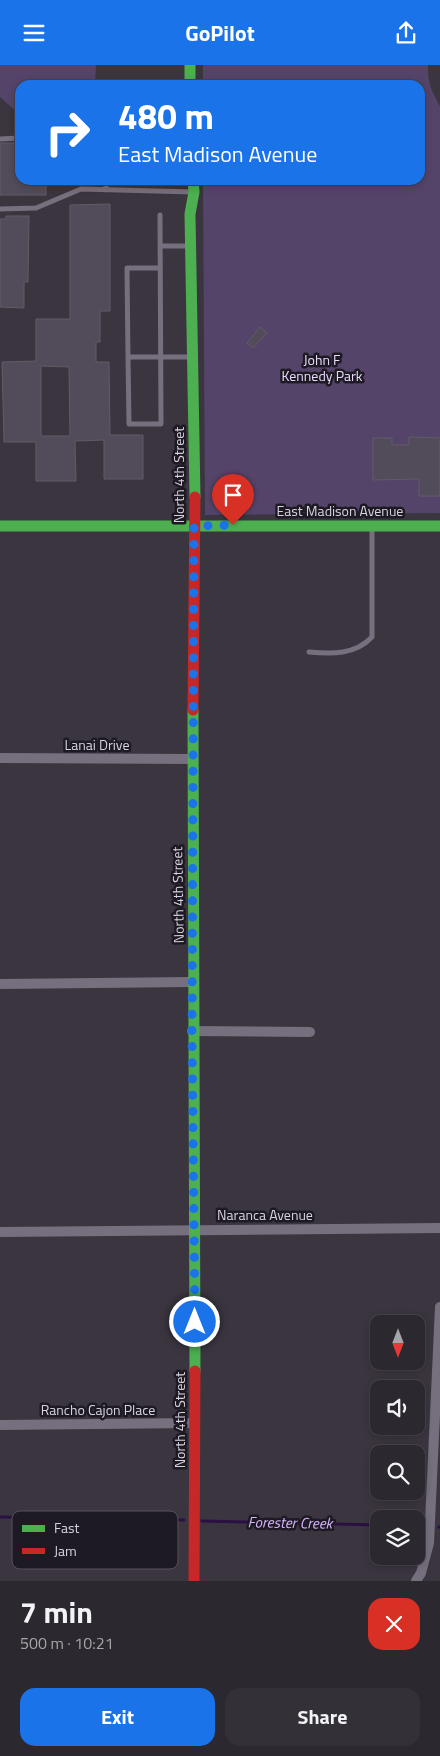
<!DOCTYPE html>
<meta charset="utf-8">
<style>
:root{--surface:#2c282f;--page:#343037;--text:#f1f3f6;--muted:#a6a6aa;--line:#48444b;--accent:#1a73e8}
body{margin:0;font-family:"Titillium Web",sans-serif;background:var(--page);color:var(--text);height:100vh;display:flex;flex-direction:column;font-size:19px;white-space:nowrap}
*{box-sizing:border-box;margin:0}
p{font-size:16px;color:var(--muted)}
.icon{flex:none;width:28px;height:28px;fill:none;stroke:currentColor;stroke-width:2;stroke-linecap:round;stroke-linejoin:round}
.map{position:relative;height:1516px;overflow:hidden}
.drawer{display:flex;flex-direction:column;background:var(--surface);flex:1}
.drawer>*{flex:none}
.top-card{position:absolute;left:15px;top:15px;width:410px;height:105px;border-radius:15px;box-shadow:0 2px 8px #0003,0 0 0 1px var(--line);background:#1a73e8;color:#fff;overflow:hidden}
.needle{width:32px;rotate:180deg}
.tools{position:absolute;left:370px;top:1250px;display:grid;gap:10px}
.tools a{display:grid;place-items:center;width:55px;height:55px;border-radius:10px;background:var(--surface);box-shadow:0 2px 8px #0003,0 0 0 1px var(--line);font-size:25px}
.pin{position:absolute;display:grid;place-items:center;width:42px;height:42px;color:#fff;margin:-51px -21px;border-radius:50% 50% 50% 0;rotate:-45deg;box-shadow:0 0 5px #0007}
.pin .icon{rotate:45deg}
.me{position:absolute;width:55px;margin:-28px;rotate:0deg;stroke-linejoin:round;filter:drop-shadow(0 0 4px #0008)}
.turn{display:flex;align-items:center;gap:18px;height:105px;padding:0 20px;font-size:22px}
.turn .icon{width:65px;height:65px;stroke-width:2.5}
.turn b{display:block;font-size:35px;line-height:42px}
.round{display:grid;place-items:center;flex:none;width:52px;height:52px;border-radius:15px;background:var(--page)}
.summary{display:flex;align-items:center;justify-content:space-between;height:85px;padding:0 20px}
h1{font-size:30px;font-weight:700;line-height:38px}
.primary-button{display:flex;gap:10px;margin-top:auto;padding:10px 20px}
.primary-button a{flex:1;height:58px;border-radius:15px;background:var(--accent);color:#fff;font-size:20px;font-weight:700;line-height:58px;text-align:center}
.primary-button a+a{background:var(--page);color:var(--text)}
header{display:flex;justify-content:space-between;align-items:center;height:65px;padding:0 20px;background:var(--accent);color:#fff;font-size:22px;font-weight:700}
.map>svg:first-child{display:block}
.green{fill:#554469}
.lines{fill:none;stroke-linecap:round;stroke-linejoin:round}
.stream{stroke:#2b1043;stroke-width:3}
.building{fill:#524b5a;stroke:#615c66;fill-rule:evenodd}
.lane{stroke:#766f7e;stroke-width:5}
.street{stroke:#766f7e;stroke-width:10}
.fast{stroke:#4caf50;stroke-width:11}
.jam{stroke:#c62828;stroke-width:11}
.route{stroke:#1a73e8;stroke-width:9;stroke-dasharray:0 16.2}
.labels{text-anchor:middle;stroke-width:5;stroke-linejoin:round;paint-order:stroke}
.park-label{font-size:14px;fill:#e8d9fd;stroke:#1e1a23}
.street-label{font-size:14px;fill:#d8d2df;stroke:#1e1a23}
.water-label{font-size:15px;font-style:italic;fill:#d6b6fc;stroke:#1e1a23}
.key{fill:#1e1a23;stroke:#56515b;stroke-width:1}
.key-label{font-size:14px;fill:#d8d2df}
</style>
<header><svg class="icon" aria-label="menu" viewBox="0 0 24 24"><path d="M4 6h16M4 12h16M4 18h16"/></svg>GoPilot<svg class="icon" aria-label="share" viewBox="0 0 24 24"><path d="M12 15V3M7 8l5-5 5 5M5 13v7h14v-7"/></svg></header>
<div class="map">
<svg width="440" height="1516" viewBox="0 0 440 1516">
<rect width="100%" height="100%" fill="#3a353f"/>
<path class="green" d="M0 0H96L95 20H20V50L0 32Z
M203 0H428C427 15 432 28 440 41V448L205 450 203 115H420V20H203Z"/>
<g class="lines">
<path class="stream" d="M0 1452 184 1455
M202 1456 379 1460
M416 1461 421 1462
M439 1462H440"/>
</g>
<path class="building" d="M0 78H20V115H46V130H0Z
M110 139V246H100V277H96V297H109L110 370H143V414H104V375L75 376 76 416H36V377H4L2 297 36 296V254H70V140ZM41 301 69 302 70 371H41Z
M6 151H29L28 217H24V243L0 242V154H6Z
M260 262 267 268 253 283 247 278Z
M409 372 440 373V431H419V414L373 415V373H392V380H409Z"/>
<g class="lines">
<path class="lane" d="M0 74 20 73
M106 115V125
M0 144 36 143 81 124 193 127
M160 150 161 359H129L128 292H193
M160 181H190
M128 292 127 203H160
M309 587C332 589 355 590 372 572V462"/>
<path class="street" d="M0 693 193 694
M0 919 193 917
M192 966 310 967
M0 1167 440 1163
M0 1360 195 1358
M416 1516 421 1508 429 1478 440 1242"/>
<path class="fast" d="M190 0V20
M193 115 194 127 190 149 195 432
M0 461H440
M193 645 195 1306"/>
<path class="jam" d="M193 645 195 432
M194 1516 195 1306"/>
</g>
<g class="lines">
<path class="route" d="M195 1257 192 966 194 461 233 460"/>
</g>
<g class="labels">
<g class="park-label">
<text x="322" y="300">John F<tspan x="322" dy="16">Kennedy Park</tspan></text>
</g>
<g class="street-label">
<text transform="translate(179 410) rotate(-90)" y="5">North 4th Street</text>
<text x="340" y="451">East Madison Avenue</text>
<text x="97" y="685">Lanai Drive</text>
<text transform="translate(178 830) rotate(-91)" y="5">North 4th Street</text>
<text x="265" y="1155">Naranca Avenue</text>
<text x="98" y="1350">Rancho Cajon Place</text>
<text transform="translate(180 1355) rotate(-90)" y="5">North 4th Street</text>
</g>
<g class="water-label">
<text transform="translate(290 1458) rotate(1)" y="5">Forester Creek</text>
</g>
</g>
<rect x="12" y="1446" width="166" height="58" rx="8" class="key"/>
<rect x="22" y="1460" width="23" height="7" fill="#4caf50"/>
<rect x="22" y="1483" width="23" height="6" fill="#c62828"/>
<g class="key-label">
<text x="54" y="1468">Fast</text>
<text x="54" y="1491">Jam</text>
</g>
</svg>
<div class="tools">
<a><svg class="needle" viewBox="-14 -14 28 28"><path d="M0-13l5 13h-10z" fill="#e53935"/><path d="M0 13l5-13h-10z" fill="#a6a6aa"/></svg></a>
<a><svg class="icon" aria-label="sound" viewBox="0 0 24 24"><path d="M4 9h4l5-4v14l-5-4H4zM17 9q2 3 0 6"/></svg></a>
<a><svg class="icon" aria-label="search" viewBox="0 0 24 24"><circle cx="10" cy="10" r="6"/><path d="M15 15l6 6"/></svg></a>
<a><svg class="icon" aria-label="layers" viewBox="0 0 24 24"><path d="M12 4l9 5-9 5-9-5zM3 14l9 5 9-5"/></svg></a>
</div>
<div class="pin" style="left:233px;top:460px;background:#d93025"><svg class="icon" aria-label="arrive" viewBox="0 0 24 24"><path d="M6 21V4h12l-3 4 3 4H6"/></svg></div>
<svg class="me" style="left:195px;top:1257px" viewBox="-20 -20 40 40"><circle r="17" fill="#1a73e8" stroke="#fff" stroke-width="3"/><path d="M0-11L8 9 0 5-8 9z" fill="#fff"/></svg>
<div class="top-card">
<div class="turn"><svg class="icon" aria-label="right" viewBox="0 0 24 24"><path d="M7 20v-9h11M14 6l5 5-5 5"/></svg><div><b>480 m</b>East Madison Avenue</div></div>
</div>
</div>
<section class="drawer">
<div class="summary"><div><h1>7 min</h1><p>500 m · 10:21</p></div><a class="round" style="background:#d93025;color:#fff"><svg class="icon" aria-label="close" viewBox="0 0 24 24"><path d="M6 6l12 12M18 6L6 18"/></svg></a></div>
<div class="primary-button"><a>Exit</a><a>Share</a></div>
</section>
